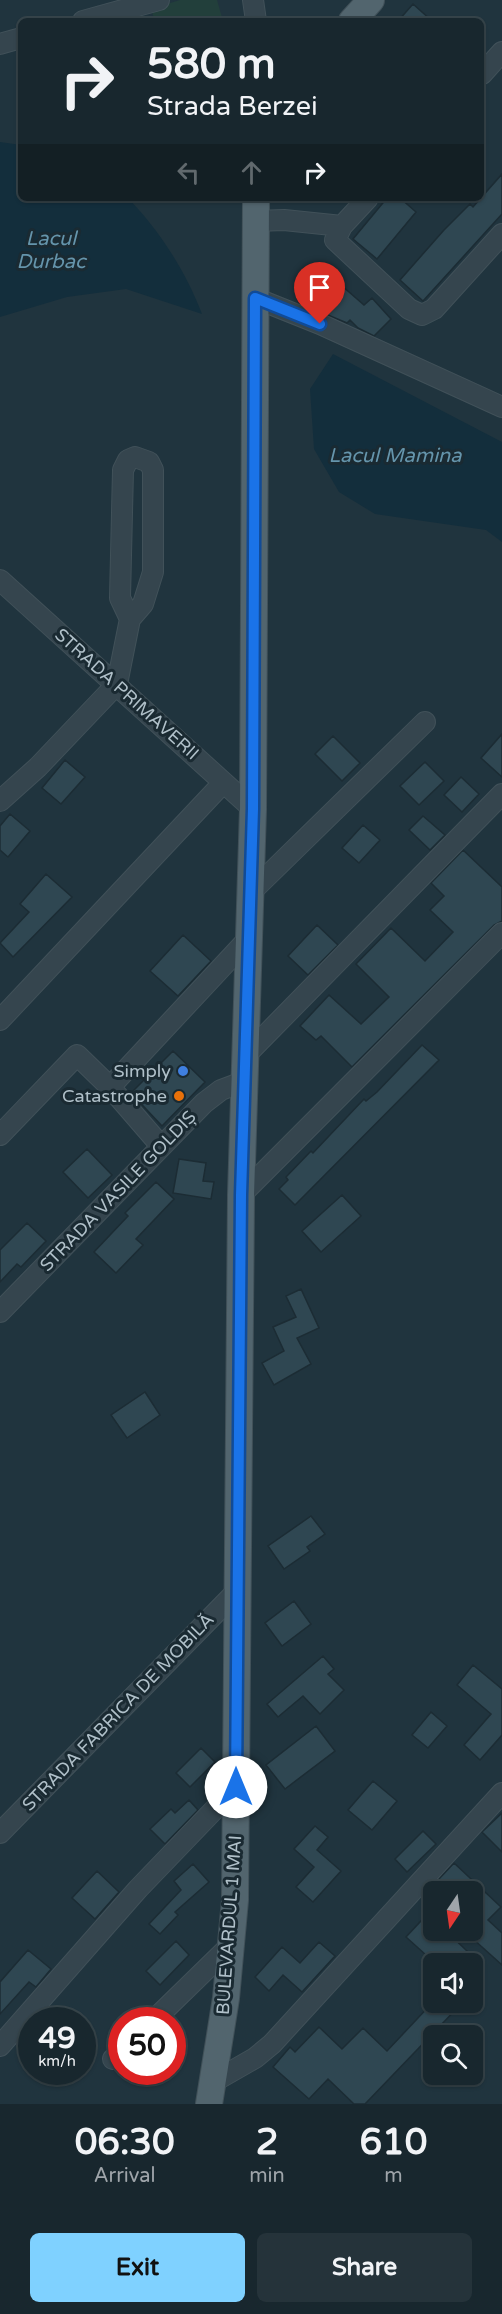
<!DOCTYPE html>
<meta charset="utf-8">
<style>
:root{--surface:#18272e;--page:#25333a;--text:#f1f3f6;--muted:#9fa5aa;--line:#36444a;--accent:#7fd1ff}
body{margin:0;font-family:"Varela Round",sans-serif;background:var(--page);color:var(--text);height:100vh;display:flex;flex-direction:column;font-size:22px;white-space:nowrap}
*{box-sizing:border-box;margin:0}
p{font-size:20px;color:var(--muted)}
.icon{flex:none;width:33px;height:33px;fill:none;stroke:currentColor;stroke-width:2;stroke-linecap:round;stroke-linejoin:round}
.map{position:relative;height:2104px;overflow:hidden}
.details{display:flex;flex-direction:column;background:var(--surface);flex:1}
.details>*{flex:none}
.hud{position:absolute;left:18px;top:18px;width:466px;height:183px;border-radius:9px;box-shadow:0 2px 4px #0004,0 0 0 2px var(--line);background:#18272e;color:var(--text);overflow:hidden}
.needle{width:39px;rotate:193deg}
.buttons{position:absolute;left:423px;top:1881px;display:grid;gap:12px}
.buttons a{display:grid;place-items:center;width:60px;height:60px;border-radius:9px;background:var(--surface);box-shadow:0 2px 4px #0004,0 0 0 2px var(--line);font-size:30px}
.speed{position:absolute;left:18px;top:2007px;display:flex;gap:12px;font-size:30px;font-weight:700;text-align:center}
.speed>*{display:grid;place-content:center;width:78px;height:78px;border-radius:50%;background:var(--surface);box-shadow:0 2px 4px #0004,0 0 0 2px var(--line);line-height:1}
.speed small{font-size:15px;font-weight:400}
.speed .limit{border:9px solid #d22;background:#fff;color:#111}
.pin{position:absolute;display:grid;place-items:center;width:51px;height:51px;color:#fff;margin:-62px -26px;border-radius:50% 50% 50% 0;rotate:-45deg;box-shadow:0 0 6px #0007}
.pin .icon{rotate:45deg}
.me{position:absolute;width:66px;margin:-33px;rotate:0deg;stroke-linejoin:round;filter:drop-shadow(0 0 4px #0008)}
.turn{display:flex;align-items:center;gap:21px;height:126px;padding:0 30px;font-size:27px}
.turn .icon{width:78px;height:78px;stroke-width:2.5}
.turn b{display:block;font-size:42px;line-height:51px}
.lanes{display:flex;align-items:center;height:57px;padding:0 30px;background:#0003;justify-content:center;gap:30px;direction:ltr}
.lanes .off{opacity:.35}
.eta{display:flex;justify-content:space-evenly;align-items:center;height:102px;text-align:center}
.eta b{font-size:36px;font-weight:800;line-height:42px}
.action{display:flex;gap:12px;margin-top:auto;padding:12px 30px}
.action a{flex:1;height:69px;border-radius:9px;background:var(--accent);color:#111;font-size:24px;font-weight:800;line-height:69px;text-align:center}
.action a+a{background:var(--page);color:var(--text)}
.map>svg:first-child{display:block}
.green{fill:#223f3b}
.water{fill:#132e3c}
.building{fill:#2f4752;stroke:#1c2c34;stroke-width:1.5}
.lines{fill:none;stroke-linecap:round;stroke-linejoin:round}
.minor-casing{stroke:#415159;stroke-width:22}
.major-casing{stroke:#415159;stroke-width:28}
.minor{stroke:#35454e;stroke-width:20}
.major{stroke:#52656e;stroke-width:26}
.route-casing{stroke:#114b97;stroke-width:15}
.route{stroke:#1a73e8;stroke-width:10}
.shop-dot{fill:#3f7fe0;stroke:#1a2a32;stroke-width:2}
.food-dot{fill:#e8710a;stroke:#1a2a32;stroke-width:2}
.labels{text-anchor:middle;stroke-width:6;stroke-linejoin:round;paint-order:stroke}
.street-label{font-size:18px;fill:#b0c0c9;stroke:#1a2a32}
.poi-label{font-size:18px;fill:#b0c0c9;stroke:#1a2a32;text-anchor:end}
.water-label{font-size:20px;font-style:italic;fill:#6595ac;stroke:#1a2a32}
</style>
<div class="map">
<svg width="502" height="2104" viewBox="0 0 502 2104">
<rect width="100%" height="100%" fill="#20343e"/>
<path class="green" d="M180 0H217L223 21H155L151 9Z"/>
<path class="water" d="M0 142 21 145V198H128C160 231 186 272 202 314L126 289 67 297 0 317Z
M333 354 502 442V542L486 530 375 514 339 492 314 449 310 389Z"/>
<path class="building" d="M413 4 432 21H398Z
M502 174V214L423 301 400 280 444 230 470 204 473 207Z
M387 198H400L416 212 377 259 353 239Z
M326 272 364 305 372 298 391 319 374 336 358 328 350 320 347 323 299 303Z
M502 734V777L481 758Z
M333 736 360 763 342 781 315 754Z
M65 760 85 777 61 804 42 788Z
M425 762 444 781 419 805 400 786Z
M461 777 479 794 462 812 444 795Z
M10 814 30 831 8 857 0 850V826Z
M423 816 445 835 430 850 409 830Z
M363 825 380 840 359 863 342 848Z
M463 850 502 887V921L494 925 352 1067 321 1036 316 1040 300 1026 329 995 361 1024 389 997 356 964 391 928 425 961 453 932 430 910 444 896 431 883Z
M46 874 72 897 13 957 0 943 29 912 20 904Z
M317 925 338 945 308 975 288 956Z
M183 935 211 961 178 996 150 971Z
M422 1045 439 1060 295 1205 279 1189 288 1180 286 1177 311 1151 313 1153 364 1099 366 1101 377 1092Z
M173 1051 205 1082 162 1126 131 1093Z
M87 1149 112 1175 88 1198 63 1172Z
M179 1159 206 1163 203 1181 214 1182 211 1199 173 1193Z
M156 1182 174 1199 136 1239 143 1245 116 1273 94 1252 128 1216 125 1213Z
M342 1195 361 1216 321 1252 302 1231Z
M27 1223 46 1241 21 1267 17 1264 0 1282V1250Z
M301 1289 319 1328 297 1338 311 1364 274 1385 262 1363 284 1351 273 1327 296 1317 286 1296Z
M145 1392 160 1415 127 1438 111 1415Z
M311 1516 325 1534 307 1547 310 1551 284 1569 268 1546Z
M294 1601 311 1624 282 1646 265 1623Z
M323 1656 334 1669 328 1674 344 1690 320 1714 303 1696 278 1717 267 1704Z
M473 1665 502 1689V1735L480 1760 464 1745 491 1714 457 1685Z
M431 1712 447 1726 428 1748 412 1735Z
M316 1726 335 1751 285 1789 266 1765Z
M201 1748 215 1762 190 1787 176 1773Z
M373 1781 397 1801 372 1830 348 1810Z
M189 1800 198 1810 165 1844 150 1829 171 1809 175 1813Z
M502 1813V1852L482 1832Z
M315 1826 328 1837 317 1850 341 1871 313 1902 296 1887 314 1867 294 1849Z
M423 1831 436 1844 407 1872 395 1859Z
M454 1863 501 1907 488 1920 502 1933V1965L472 1938V1892H449L438 1880Z
M193 1864 209 1882 175 1912 178 1915 160 1934 149 1924 181 1890 174 1881Z
M97 1871 119 1892 95 1919 72 1898Z
M434 1907V1930H445L467 1951 456 1964H436L406 1937Z
M176 1941 189 1955 160 1985 146 1971Z
M319 1942 335 1956 302 1992 283 1975 269 1991 255 1977 282 1947 300 1963Z
M28 1950 51 1969 36 1987 29 1982 0 2014V1982Z
M433 2002H463L365 2104H354L328 2079 309 2099 273 2067 290 2047 295 2052 319 2027 342 2049 363 2028 387 2051Z"/>
<g class="lines">
<defs>
<path id="minor" d="M253 0 256 21
M83 21 159 0
M0 44 21 38
M482 74 502 52
M368 198 342 226 335 240 409 309 422 315 434 309 502 234
M256 221 284 220 342 226
M255 298 320 324 502 407
M0 580 253 809
M0 801 38 767 117 684 130 619 143 604 153 572V470L149 462 135 457 128 460 123 470 120 598 130 619
M250 893 425 722
M0 1020 223 783
M246 1055 502 794
M110 1087 161 1146
M0 1135 77 1055 110 1087 249 938
M241 1195 502 933
M0 1312 204 1103 221 1090 245 1081
M0 1833 237 1591
M154 2020 232 1944
M0 2046 138 1889 236 1787
M113 2059 122 2051
M213 2082 255 2058 272 2044 502 1793"/>
<path id="major" d="M352 21 371 0
M209 2104 226 1998 235 1900 241 1195 253 809 256 198"/>
</defs>
<use href="#minor" class="minor-casing"/>
<use href="#major" class="major-casing"/>
<use href="#minor" class="minor"/>
<use href="#major" class="major"/>
</g>
<g class="lines">
<defs>
<path id="route" d="M236 1787 241 1195 253 809 255 298 320 324"/>
</defs>
<use href="#route" class="route-casing"/>
<use href="#route" class="route"/>
</g>
<circle class="shop-dot" cx="183" cy="1071" r="6"/>
<circle class="food-dot" cx="179" cy="1096" r="6"/>
<g class="labels">
<g class="street-label">
<text transform="translate(127 694) rotate(42)" y="6">STRADA PRIMAVERII</text>
<text transform="translate(118 1191) rotate(-46)" y="6">STRADA VASILE GOLDIȘ</text>
<text transform="translate(118 1712) rotate(-46)" y="6">STRADA FABRICA DE MOBILĂ</text>
<text transform="translate(229 1925) rotate(-86)" y="6">BULEVARDUL 1 MAI</text>
</g>
<g class="poi-label">
<text x="171" y="1077">Simply</text>
<text x="167" y="1102">Catastrophe</text>
</g>
<g class="water-label">
<text x="51" y="245">Lacul<tspan x="51" dy="23">Durbac</tspan></text>
<text x="395" y="462">Lacul Mamina</text>
</g>
</g>
</svg>
<div class="buttons">
<a><svg class="needle" viewBox="-14 -14 28 28"><path d="M0-13l5 13h-10z" fill="#e53935"/><path d="M0 13l5-13h-10z" fill="#9fa5aa"/></svg></a>
<a><svg class="icon" aria-label="sound" viewBox="0 0 24 24"><path d="M4 9h4l5-4v14l-5-4H4zM17 9q2 3 0 6"/></svg></a>
<a><svg class="icon" aria-label="search" viewBox="0 0 24 24"><circle cx="10" cy="10" r="6"/><path d="M15 15l6 6"/></svg></a>
</div>
<div class="speed"><div>49<small>km/h</small></div><div class="limit">50</div></div>
<div class="pin" style="left:320px;top:324px;background:#d93025"><svg class="icon" aria-label="arrive" viewBox="0 0 24 24"><path d="M6 21V4h12l-3 4 3 4H6"/></svg></div>
<svg class="me" style="left:236px;top:1787px" viewBox="-20 -20 40 40"><circle r="19" fill="#fff"/><path d="M0-13L10 11 0 6-10 11z" fill="#1a73e8"/></svg>
<div class="hud">
<div class="turn"><svg class="icon" aria-label="right" viewBox="0 0 24 24"><path d="M7 20v-9h11M14 6l5 5-5 5"/></svg><div><b>580 m</b>Strada Berzei</div></div>
<div class="lanes"><svg class="icon off" aria-label="left" viewBox="0 0 24 24"><path d="M17 20v-9H6M10 6l-5 5 5 5"/></svg><svg class="icon off" aria-label="ahead" viewBox="0 0 24 24"><path d="M12 20V5M6 11l6-6 6 6"/></svg><svg class="icon" aria-label="right" viewBox="0 0 24 24"><path d="M7 20v-9h11M14 6l5 5-5 5"/></svg></div>
</div>
</div>
<section class="details">
<div class="eta">
<div><b>06:30</b><p>Arrival</p></div>
<div><b>2</b><p>min</p></div>
<div><b>610</b><p>m</p></div>
</div>
<div class="action"><a>Exit</a><a>Share</a></div>
</section>
